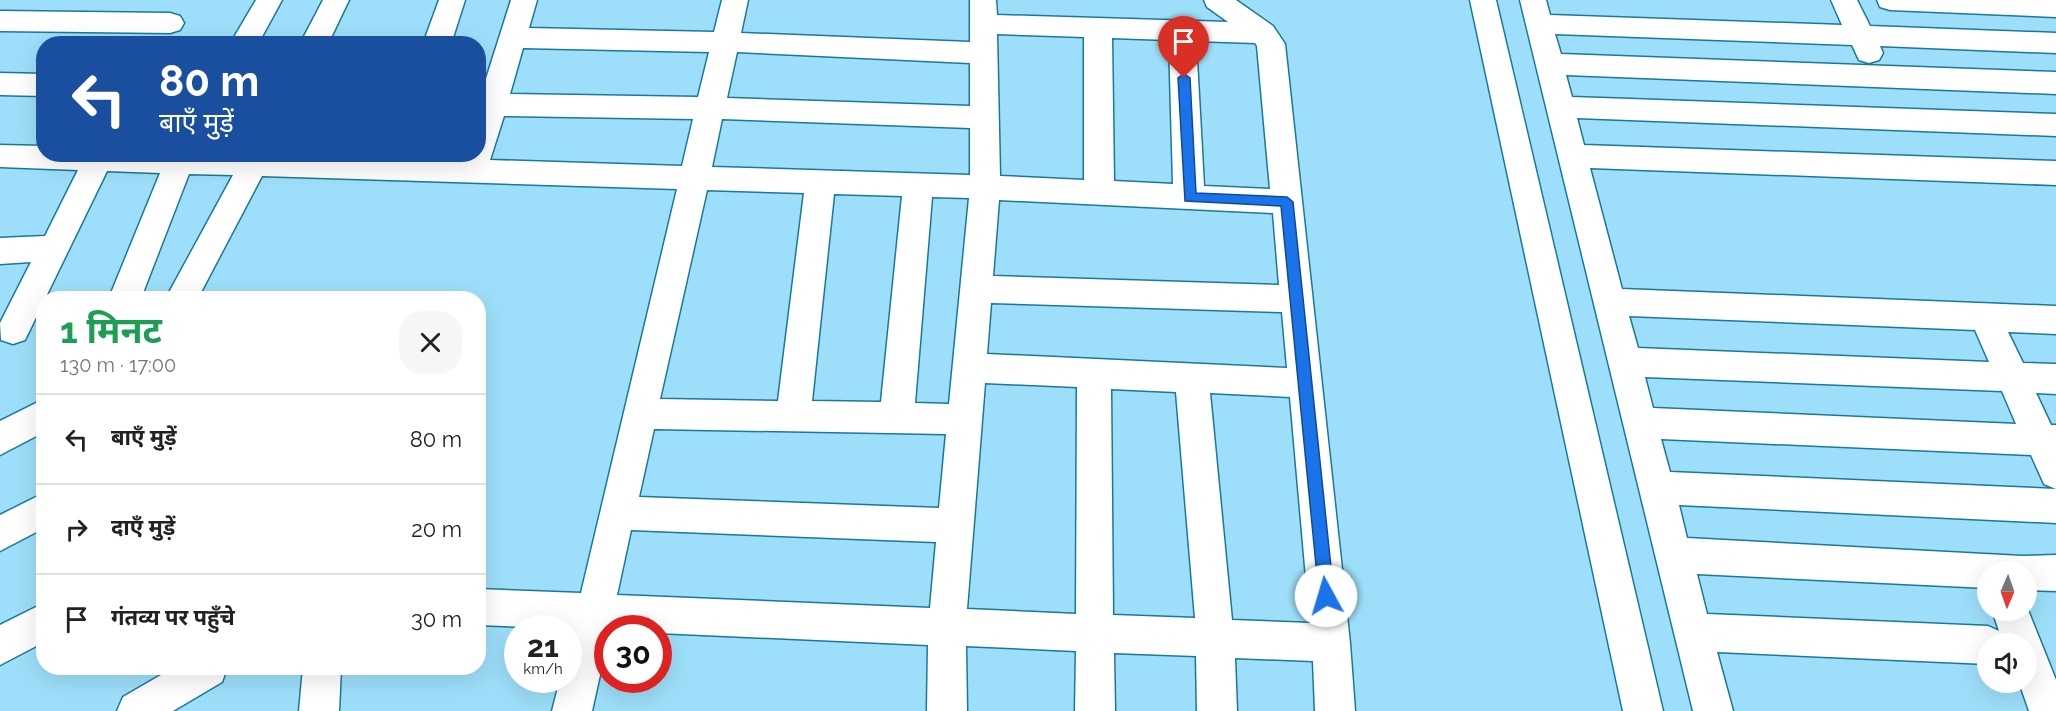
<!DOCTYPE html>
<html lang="hi">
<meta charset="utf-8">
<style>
:root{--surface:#fff;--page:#f6f6f6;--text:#222;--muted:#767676;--line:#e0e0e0}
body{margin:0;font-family:Raleway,"Noto Sans Devanagari",sans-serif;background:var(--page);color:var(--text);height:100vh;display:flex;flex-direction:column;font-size:22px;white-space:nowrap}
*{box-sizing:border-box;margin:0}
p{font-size:20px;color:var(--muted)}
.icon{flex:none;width:33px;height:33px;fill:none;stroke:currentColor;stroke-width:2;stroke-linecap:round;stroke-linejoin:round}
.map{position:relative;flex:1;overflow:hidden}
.panel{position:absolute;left:36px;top:291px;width:450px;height:384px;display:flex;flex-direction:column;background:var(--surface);border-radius:24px;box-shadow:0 6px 24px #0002}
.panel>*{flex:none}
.top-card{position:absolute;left:36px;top:36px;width:450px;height:126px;border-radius:24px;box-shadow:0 6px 24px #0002;background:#1a4fa0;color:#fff;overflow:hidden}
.needle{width:39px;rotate:182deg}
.buttons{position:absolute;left:1977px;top:561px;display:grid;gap:12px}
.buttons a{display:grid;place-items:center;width:60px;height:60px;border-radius:50%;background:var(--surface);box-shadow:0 6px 24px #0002;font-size:30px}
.speed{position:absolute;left:504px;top:615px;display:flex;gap:12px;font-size:30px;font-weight:700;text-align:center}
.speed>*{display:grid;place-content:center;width:78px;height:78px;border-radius:50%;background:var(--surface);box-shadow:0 6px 24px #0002;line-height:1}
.speed small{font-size:15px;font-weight:400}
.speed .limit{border:9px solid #d22;background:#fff;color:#111}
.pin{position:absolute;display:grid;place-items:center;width:51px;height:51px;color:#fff;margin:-62px -26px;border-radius:50% 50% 50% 0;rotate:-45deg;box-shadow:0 0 6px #0007}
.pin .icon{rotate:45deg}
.me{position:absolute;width:66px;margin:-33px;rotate:354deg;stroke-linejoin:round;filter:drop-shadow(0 0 4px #0008)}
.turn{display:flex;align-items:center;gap:21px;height:126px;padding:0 24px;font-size:27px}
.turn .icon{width:78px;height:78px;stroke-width:2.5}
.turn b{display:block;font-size:42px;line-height:51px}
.round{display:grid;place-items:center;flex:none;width:63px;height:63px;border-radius:24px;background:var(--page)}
.overview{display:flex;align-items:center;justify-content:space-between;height:102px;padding:0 24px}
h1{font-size:36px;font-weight:700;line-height:45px;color:#1e9e55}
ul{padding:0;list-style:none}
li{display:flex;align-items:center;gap:18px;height:90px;padding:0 24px;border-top:2px solid var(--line)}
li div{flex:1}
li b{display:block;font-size:22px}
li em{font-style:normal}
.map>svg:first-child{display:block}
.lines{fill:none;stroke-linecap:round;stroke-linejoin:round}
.minor-casing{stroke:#1a7998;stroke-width:3}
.minor{fill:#fff;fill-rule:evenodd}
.route{fill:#1a73e8;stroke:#114b97;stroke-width:1.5}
</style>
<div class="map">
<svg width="2056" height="711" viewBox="0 0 2056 711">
<rect width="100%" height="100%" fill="#9ddffa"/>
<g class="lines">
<defs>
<path id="minor" d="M256 0H282L258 44H230Z
M323 0H349L328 44H300Z
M439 0H465L451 44H423Z
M511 0H537L529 28 714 32 722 0H748L741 33 970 42V0H996L997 15 1228 22 1207 7 1204 0H1236L1273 26 1285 44 1350 643 1355 711H1315L1313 661 1235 658 1237 711H1197L1196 656 1114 653 1115 711H1075L1076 651 966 646 967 711H927L928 645 658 633V628H608V639L592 711H552L560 680H568V644L572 629 478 625V589L581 593 677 189 262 176 198 298H166L233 175 189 174 141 298H109L160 173 107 171 25 340 13 344 1 340 0 323 31 262 0 264V238L45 236 78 170 0 167V145L44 146V154H322L466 159 463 154H478V104ZM997 34 1084 37V180L1000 176ZM1112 38 1169 40 1173 184 1114 181ZM1196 41 1255 43 1257 46 1270 189 1204 186ZM523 48 709 52 698 97 510 94ZM737 52 970 63V106L727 98ZM504 116 693 119 682 166 490 160ZM722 119 970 128V175L712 167ZM707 190 804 193 778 401 660 399ZM834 194 902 196 881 402 812 401ZM932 197 969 198 949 404 915 403ZM999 200 1273 213 1279 285 993 276ZM991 303 1282 312 1287 368 987 354ZM985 383 1077 387 1076 614 967 609ZM1111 389 1176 392 1195 618 1113 615ZM1210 393 1290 397 1310 623 1232 620ZM654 429 946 434 939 508 639 497ZM631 530 936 542 930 608 617 595Z
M1470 0H1496L1663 711H1623Z
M1520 0H1546L1550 15 1842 25 1831 0H1857L1870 26 2056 33V53L1880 46 1883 53 1879 60 1869 63 1859 60 1852 45 1555 34 1561 54 2056 72V94L1566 75 1572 97 2056 114V136L1577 118 1584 145 2056 161V185L1590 168 1622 289 2056 306V334L2008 332 2023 363 2056 364V394L2036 393 2051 425H2056V489L2044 484 2031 455 1661 439 1670 472 2056 489V523L1679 505 1687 538 2022 556 2056 555V591L2026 590V572H1988V588L1697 574 1707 614 1988 626 1999 631 1992 610H2026V605L2056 680V711H2029L2019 682H2026V644H1988V664L1717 652 1733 711H1693ZM1629 316 1975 330 1989 362 1638 348ZM1645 377 2002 391 2016 424 1653 408Z
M1877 0H2056V17L1890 10 1880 7Z
M0 11 170 13 180 16 184 23 180 30 170 33 0 31Z
M0 73 44 74V96L0 95Z
M44 399V432L0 455V421Z
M44 493V528L0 551V515Z
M44 603V642L0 665V625Z
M173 668H227L222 682 173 711H117L123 697Z
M303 668H341L339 711H299Z"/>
</defs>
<use href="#minor" class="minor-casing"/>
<use href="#minor" class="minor"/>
</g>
<path class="route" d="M1184 74 1190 78 1196 193 1287 197 1293 202 1334 596 1332 601 1326 603 1321 601 1319 596 1281 206 1185 201 1178 78Z"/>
</svg>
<div class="buttons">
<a><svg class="needle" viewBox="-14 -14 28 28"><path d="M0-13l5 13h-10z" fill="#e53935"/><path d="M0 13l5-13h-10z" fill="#767676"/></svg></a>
<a><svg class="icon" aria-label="sound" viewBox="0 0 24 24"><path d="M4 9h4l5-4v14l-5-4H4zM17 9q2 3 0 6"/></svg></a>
</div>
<div class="speed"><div>21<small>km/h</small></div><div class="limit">30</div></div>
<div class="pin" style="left:1184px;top:78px;background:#d93025"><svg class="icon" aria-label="arrive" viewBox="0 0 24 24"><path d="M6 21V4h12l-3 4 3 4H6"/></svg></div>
<svg class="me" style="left:1326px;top:596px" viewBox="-20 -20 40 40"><circle r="19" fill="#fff"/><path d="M0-13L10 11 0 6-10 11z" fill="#1a73e8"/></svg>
<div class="top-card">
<div class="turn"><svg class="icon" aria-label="left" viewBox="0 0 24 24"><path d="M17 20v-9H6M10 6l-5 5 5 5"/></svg><div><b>80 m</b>बाएँ मुड़ें</div></div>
</div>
<section class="panel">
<div class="overview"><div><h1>1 मिनट</h1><p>130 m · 17:00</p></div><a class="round"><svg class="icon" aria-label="close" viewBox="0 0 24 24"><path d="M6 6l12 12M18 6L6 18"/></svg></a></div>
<ul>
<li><svg class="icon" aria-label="left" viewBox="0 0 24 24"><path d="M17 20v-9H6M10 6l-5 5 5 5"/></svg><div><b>बाएँ मुड़ें</b></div><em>80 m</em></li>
<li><svg class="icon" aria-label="right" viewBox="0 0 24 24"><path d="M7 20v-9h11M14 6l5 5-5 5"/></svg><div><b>दाएँ मुड़ें</b></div><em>20 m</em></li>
<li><svg class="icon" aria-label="arrive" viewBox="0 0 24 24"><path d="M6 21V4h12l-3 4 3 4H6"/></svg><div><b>गंतव्य पर पहुँचे</b></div><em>30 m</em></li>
</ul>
</section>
</div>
